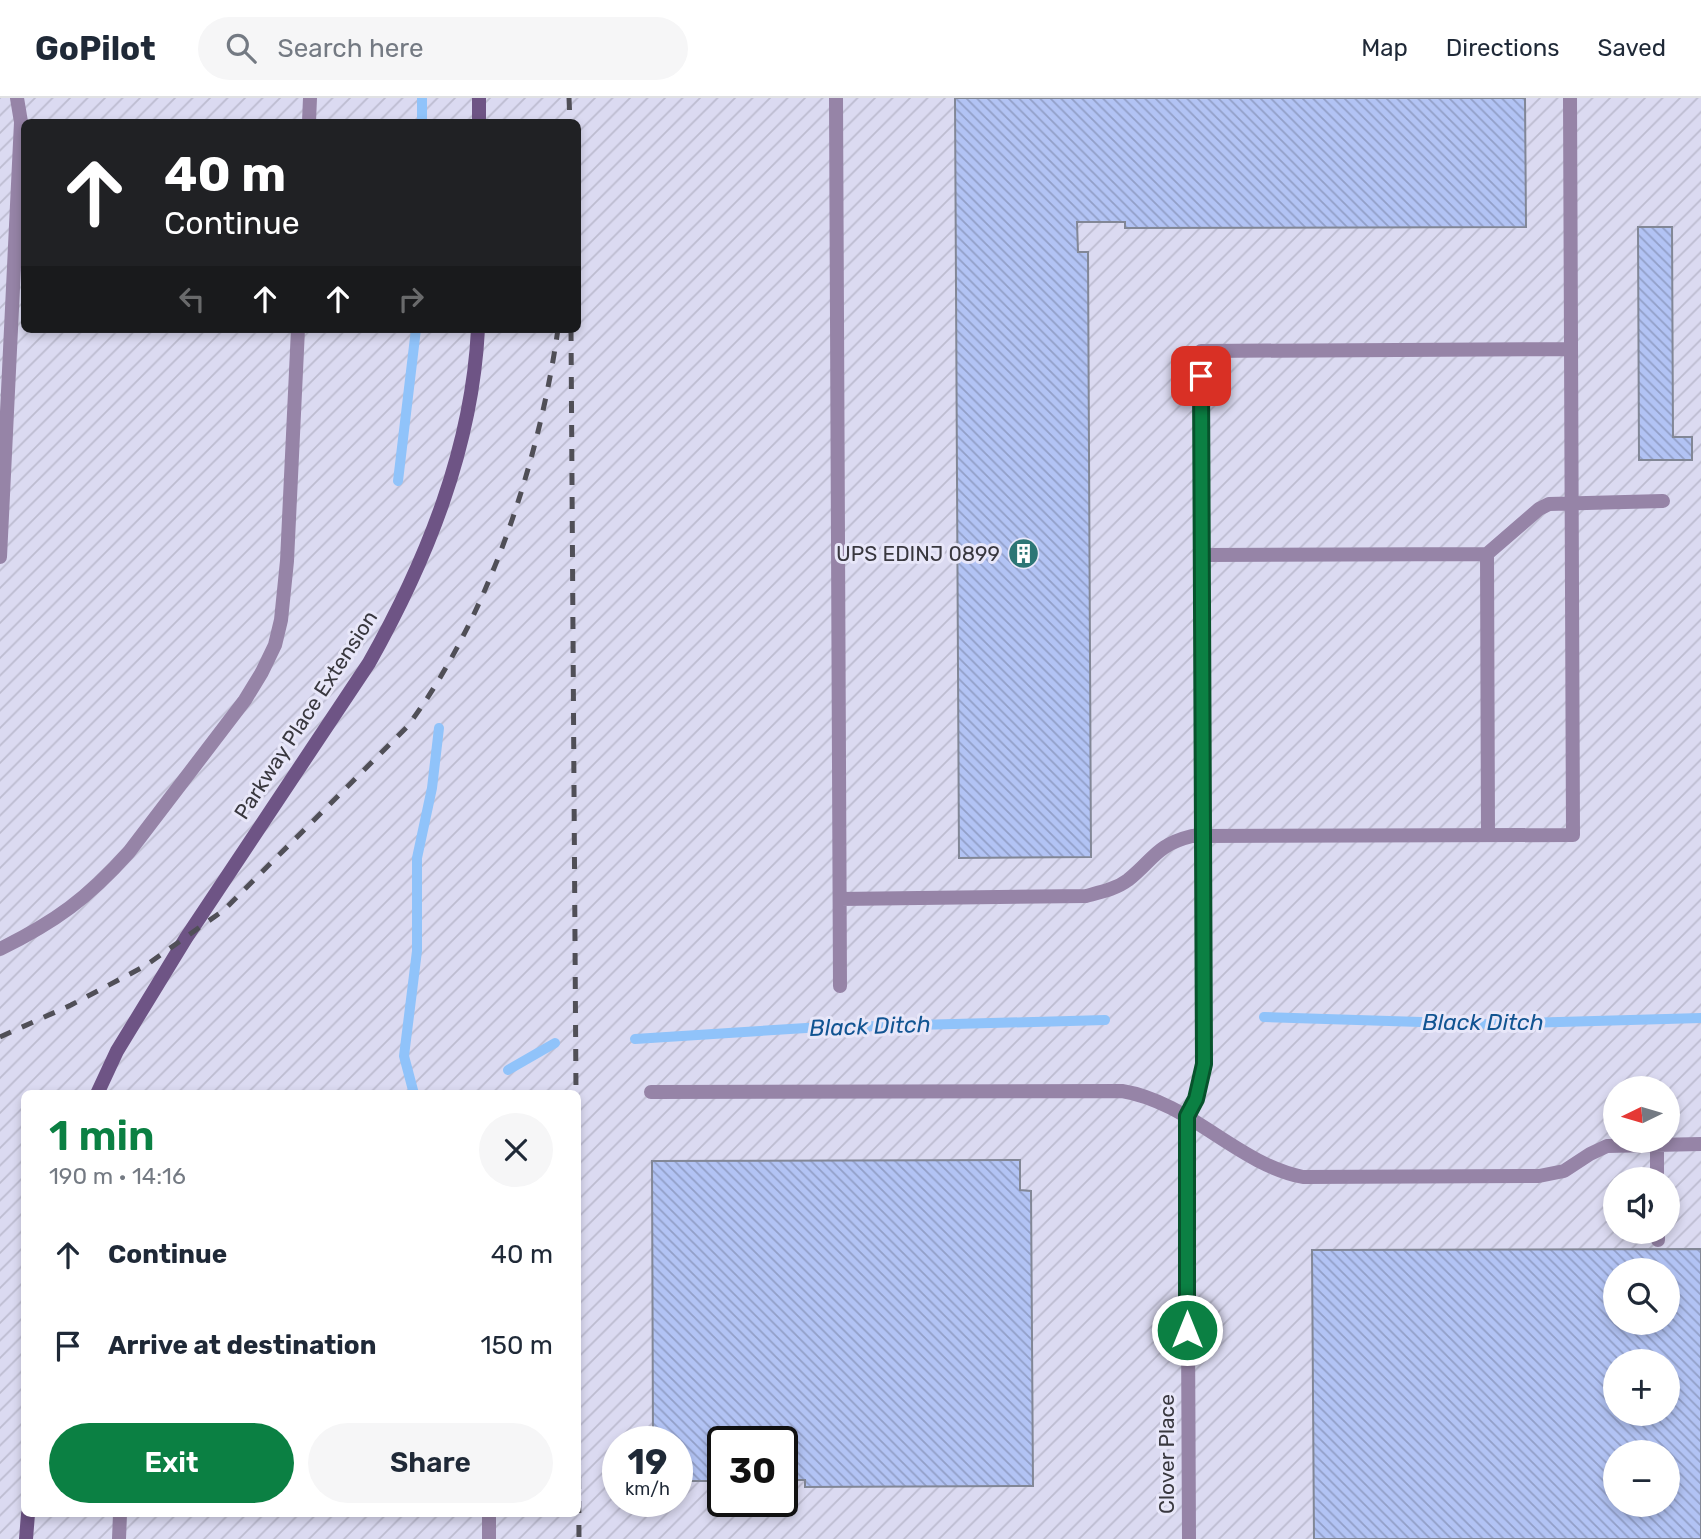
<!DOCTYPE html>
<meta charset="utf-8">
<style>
:root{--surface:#fff;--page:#f6f6f7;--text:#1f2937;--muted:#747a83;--line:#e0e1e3;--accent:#0b8043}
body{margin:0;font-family:Rubik,sans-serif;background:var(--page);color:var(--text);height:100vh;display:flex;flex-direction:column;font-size:26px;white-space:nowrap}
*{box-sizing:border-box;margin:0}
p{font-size:23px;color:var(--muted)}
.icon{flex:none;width:38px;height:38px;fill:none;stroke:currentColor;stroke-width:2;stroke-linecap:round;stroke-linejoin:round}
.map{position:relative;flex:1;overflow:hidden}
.drawer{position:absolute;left:21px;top:992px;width:560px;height:427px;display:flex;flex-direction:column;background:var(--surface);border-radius:10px;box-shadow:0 4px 10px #0003}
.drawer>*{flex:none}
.top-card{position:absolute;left:21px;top:21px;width:560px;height:214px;border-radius:10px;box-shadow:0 4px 10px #0003;background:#202124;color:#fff;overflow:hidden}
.needle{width:46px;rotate:265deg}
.tools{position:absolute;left:1603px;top:978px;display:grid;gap:14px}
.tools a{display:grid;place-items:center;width:77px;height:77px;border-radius:50%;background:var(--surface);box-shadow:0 4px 10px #0003;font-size:35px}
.speed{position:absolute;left:602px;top:1328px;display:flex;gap:14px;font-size:35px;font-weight:700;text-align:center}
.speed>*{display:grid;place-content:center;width:91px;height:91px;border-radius:50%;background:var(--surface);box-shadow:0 4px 10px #0003;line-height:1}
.speed small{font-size:18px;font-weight:400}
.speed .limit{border:4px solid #111;border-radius:10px;background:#fff;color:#111}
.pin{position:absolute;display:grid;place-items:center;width:60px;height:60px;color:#fff;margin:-30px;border-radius:14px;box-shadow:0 4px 10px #0006}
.me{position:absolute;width:77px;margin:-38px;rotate:0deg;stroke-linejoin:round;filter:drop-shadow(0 0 5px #0008)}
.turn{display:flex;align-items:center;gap:24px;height:147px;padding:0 28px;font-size:32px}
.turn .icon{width:91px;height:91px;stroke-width:2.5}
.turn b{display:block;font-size:49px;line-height:60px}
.lanes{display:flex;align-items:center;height:66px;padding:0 28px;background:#0003;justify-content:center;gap:35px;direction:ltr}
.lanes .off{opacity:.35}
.round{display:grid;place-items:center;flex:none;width:74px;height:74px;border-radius:37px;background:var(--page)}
.overview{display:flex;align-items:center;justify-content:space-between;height:119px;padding:0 28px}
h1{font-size:42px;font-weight:600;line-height:52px;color:var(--accent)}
.primary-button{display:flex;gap:14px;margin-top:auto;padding:14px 28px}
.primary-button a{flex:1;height:80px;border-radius:42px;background:var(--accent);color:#fff;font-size:28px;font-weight:600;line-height:80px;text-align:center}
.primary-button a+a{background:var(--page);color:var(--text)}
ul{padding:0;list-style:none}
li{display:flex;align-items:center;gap:21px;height:91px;padding:0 28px}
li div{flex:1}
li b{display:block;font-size:26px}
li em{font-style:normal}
header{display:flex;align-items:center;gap:42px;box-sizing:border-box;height:98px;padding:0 35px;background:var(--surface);border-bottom:2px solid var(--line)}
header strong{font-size:33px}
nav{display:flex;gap:38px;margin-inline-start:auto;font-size:24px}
.search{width:490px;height:63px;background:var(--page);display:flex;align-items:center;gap:18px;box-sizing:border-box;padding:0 24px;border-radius:38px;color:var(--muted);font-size:26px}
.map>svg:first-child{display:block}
.industrial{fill:url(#industrial-furrows);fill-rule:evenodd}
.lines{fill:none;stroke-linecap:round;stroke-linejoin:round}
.stream{stroke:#90c3fa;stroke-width:10}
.building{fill:url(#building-back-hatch);stroke:#828796;stroke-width:2;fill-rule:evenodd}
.lane{stroke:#9684a7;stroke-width:14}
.street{stroke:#9684a7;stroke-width:14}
.secondary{stroke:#6e5485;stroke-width:14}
.rail{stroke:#504f57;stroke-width:5;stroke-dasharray:12 12;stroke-linecap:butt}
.route-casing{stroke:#07532c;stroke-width:18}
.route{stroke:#0b8043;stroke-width:12}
.labels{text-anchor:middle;stroke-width:6;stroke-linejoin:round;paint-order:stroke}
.poi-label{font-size:21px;fill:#39383f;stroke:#e8e7f9;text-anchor:end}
.street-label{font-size:21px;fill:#39383f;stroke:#e8e7f9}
.water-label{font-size:23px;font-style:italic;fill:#115492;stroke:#e8e7f9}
</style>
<header>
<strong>GoPilot</strong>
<div class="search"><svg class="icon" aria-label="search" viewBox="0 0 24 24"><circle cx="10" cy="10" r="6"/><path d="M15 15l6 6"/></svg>Search here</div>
<nav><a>Map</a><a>Directions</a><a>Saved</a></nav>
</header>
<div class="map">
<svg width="1701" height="1441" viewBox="0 0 1701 1441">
<defs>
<pattern id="industrial-furrows" width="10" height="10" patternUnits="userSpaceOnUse" patternTransform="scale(1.75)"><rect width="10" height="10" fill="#dbdaf1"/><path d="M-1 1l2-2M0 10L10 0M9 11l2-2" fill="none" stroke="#bdbcd0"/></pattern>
<pattern id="building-back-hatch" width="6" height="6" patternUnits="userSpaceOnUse" patternTransform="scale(1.75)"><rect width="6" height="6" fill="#b2c3f4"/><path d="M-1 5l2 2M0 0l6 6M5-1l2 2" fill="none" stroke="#929fc7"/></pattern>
</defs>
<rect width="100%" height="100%" fill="#e8e7f9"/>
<path class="industrial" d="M0 0H1701V1441H0ZM24 24H578V231H24ZM1615 990H1668V1043H1615ZM24 996H578V1416H24ZM1615 1082H1668V1134H1615ZM1615 1172H1668V1225H1615ZM1615 1264H1668V1316H1615ZM618 1344H677V1404H618ZM723 1344H782V1404H723ZM1615 1354H1668V1407H1615Z"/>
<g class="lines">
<path class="stream" d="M422 0V24
M398 383 416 231
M1264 919 1484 926 1701 920
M635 941 806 930 1105 922
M508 972 555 945
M414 996 404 958 417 853V760L432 690 439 630"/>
</g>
<path class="building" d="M955 0H1525L1526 129 1125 130V124H1077L1078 154H1088L1091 759 959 760Z
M1638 129H1672L1673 339H1692V362H1639Z
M1020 1062V1092L1031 1093 1033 1388 805 1389V1382H782V1344H723V1383H677V1344H653L652 1063Z
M1701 1151V1441H1314L1312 1152ZM1615 1172H1668V1225H1615ZM1615 1264H1668V1316H1615ZM1615 1354H1668V1407H1615Z"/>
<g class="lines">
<path class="lane" d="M836 0 840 888
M309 24 310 0
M1487 456 1488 737
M1202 457 1487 456 1539 411 1549 406 1663 403
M0 459 21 24 17 0
M840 801 1086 798C1101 794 1116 791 1128 782 1154 761 1156 747 1192 738L1573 737 1570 0
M0 851C55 824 88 800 129 754L245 602 262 574 275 547 281 522 287 463 298 231
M651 994 1122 993C1190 1004 1237 1066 1303 1079L1539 1078 1564 1073 1590 1056 1607 1048 1701 1046
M1187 1018 1196 1001 1204 966 1201 253 1571 251
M1657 1047V1082
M1658 1134V1142
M489 1416V1441
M119 1441 120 1416"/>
<path class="street" d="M1187 1018 1189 1441"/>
<path class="secondary" d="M479 0V24
M97 996 117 953 186 840 369 565C427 462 472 350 478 231
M26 1441 28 1416"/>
<path class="rail" d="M569 0 570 24
M571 231 576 996
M0 939 71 907 145 868 224 812 407 629C488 521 539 365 558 231
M578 1283 579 1441"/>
</g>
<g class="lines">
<defs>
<path id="route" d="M1187 1232V1018L1196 1001 1204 966 1201 278"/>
</defs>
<use href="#route" class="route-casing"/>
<use href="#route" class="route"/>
</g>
<defs>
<symbol id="building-disc" viewBox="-11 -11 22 22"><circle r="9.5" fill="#2c7675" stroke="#e8e7f9"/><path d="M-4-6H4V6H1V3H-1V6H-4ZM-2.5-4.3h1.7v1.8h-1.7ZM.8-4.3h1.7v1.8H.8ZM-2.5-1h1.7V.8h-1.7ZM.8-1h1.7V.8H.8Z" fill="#fff"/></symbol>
</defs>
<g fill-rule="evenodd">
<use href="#building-disc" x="1006" y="438" width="35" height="35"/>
</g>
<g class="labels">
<g class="poi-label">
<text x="1000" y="463">UPS EDINJ 0899</text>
</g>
<g class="street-label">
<text transform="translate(306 617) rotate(-57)" y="7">Parkway Place Extension</text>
<text transform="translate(1167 1356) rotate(-90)" y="7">Clover Place</text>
</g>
<g class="water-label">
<text x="1483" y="932">Black Ditch</text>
<text transform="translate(870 928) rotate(-2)" y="8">Black Ditch</text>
</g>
</g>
</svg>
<div class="tools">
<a><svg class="needle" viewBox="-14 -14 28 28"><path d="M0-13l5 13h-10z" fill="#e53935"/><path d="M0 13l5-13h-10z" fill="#747a83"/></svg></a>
<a><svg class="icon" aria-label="sound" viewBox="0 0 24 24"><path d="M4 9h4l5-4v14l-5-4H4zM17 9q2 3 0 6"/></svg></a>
<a><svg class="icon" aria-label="search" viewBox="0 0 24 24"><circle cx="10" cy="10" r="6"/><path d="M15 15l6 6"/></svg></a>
<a>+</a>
<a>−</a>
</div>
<div class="speed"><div>19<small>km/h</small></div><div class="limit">30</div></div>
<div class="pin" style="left:1201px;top:278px;background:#d93025"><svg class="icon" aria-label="arrive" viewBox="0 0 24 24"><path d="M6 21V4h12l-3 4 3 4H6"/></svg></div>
<svg class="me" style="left:1187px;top:1232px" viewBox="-20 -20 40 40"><circle r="17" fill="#0b8043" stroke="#fff" stroke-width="3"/><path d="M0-11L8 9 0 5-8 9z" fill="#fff"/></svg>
<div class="top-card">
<div class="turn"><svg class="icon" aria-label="ahead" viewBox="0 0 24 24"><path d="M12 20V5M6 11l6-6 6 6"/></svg><div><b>40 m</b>Continue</div></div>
<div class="lanes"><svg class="icon off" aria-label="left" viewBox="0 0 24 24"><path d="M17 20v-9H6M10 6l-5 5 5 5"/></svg><svg class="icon" aria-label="ahead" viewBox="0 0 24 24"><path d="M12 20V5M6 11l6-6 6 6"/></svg><svg class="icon" aria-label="ahead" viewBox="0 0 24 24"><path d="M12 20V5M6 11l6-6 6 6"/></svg><svg class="icon off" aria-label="right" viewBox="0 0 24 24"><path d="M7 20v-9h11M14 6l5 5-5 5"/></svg></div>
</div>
<section class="drawer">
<div class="overview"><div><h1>1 min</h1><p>190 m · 14:16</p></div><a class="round"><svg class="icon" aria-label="close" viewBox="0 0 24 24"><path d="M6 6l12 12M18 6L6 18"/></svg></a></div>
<ul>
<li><svg class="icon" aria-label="ahead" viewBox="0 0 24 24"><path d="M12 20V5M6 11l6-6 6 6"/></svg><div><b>Continue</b></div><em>40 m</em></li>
<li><svg class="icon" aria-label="arrive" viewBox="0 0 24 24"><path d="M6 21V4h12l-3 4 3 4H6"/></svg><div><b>Arrive at destination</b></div><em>150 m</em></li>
</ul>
<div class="primary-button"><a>Exit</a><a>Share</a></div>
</section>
</div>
